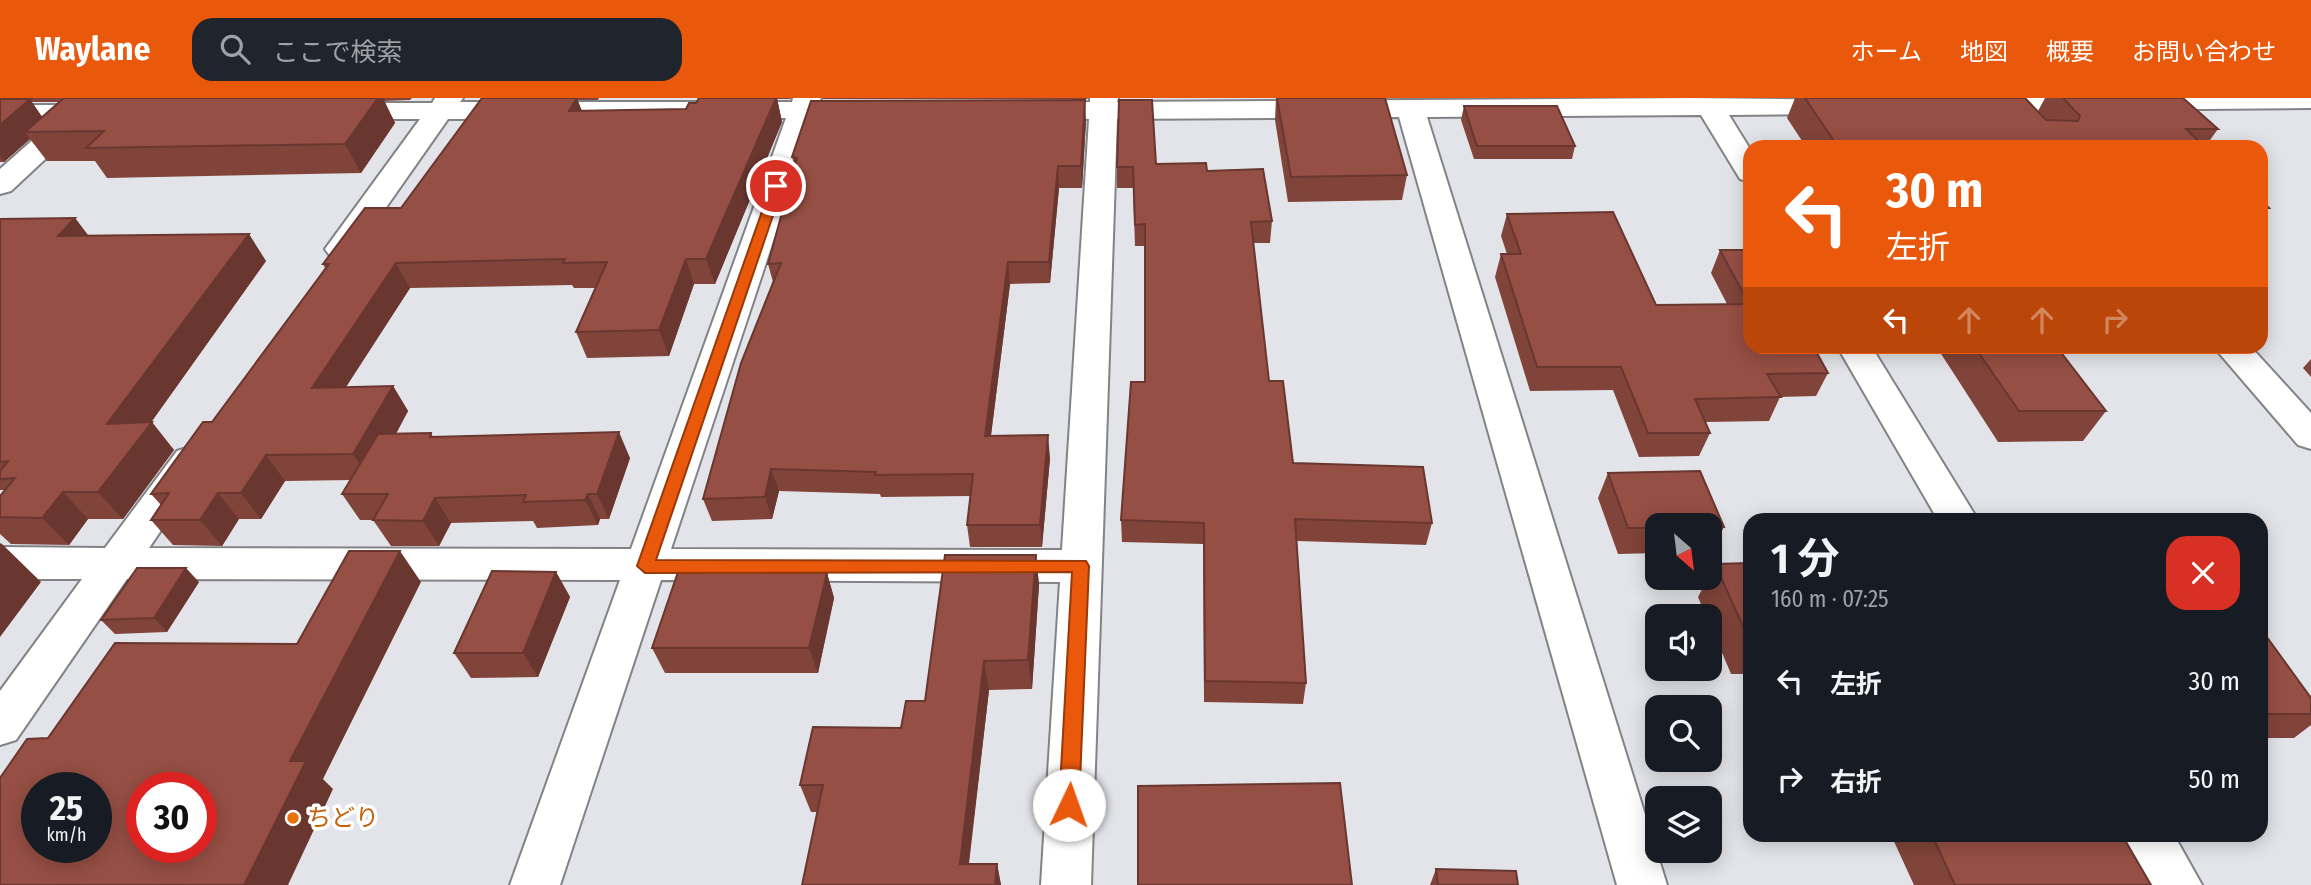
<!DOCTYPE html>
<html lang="ja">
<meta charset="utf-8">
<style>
:root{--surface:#171b24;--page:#20242c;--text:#f1f3f6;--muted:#9ea1a6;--accent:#ea580c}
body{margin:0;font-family:"Fira Sans Condensed","Noto Sans JP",sans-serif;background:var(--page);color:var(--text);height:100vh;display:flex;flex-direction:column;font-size:26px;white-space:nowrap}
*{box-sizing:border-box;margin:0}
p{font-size:23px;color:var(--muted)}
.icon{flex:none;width:38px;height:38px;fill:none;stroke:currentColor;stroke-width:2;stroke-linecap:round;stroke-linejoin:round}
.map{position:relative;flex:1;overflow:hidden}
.sheet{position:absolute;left:1743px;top:415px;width:525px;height:329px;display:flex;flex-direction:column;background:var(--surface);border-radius:21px;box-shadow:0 4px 18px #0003}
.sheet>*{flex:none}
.banner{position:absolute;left:1743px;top:42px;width:525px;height:214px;border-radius:21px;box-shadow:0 4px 18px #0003;background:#ea580c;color:#fff;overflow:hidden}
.needle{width:46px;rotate:152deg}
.fabs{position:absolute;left:1645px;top:415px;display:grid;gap:14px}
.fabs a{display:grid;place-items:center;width:77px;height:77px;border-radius:14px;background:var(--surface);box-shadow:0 4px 18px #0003;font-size:35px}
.speed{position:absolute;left:21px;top:674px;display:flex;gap:14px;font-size:35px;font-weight:700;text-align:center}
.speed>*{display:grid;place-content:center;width:91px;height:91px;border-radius:50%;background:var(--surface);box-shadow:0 4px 18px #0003;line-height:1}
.speed small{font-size:18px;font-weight:400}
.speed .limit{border:10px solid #d22;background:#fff;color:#111}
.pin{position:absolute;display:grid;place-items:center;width:60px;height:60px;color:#fff;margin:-30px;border:4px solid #fff;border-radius:50%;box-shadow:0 2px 7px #0007}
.me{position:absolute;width:77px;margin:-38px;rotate:3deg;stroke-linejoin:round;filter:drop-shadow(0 0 5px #0008)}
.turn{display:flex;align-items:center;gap:24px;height:147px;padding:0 28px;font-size:32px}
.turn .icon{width:91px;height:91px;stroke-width:2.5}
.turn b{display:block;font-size:49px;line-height:60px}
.lanes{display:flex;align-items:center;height:66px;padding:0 28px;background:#0003;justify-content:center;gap:35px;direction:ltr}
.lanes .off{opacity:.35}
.round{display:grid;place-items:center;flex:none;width:74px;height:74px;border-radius:21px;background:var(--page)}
.summary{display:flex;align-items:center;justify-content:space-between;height:119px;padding:0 28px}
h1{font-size:42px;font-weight:700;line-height:52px}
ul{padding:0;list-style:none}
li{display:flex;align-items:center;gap:21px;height:98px;padding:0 28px}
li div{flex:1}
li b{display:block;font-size:26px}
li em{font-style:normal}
header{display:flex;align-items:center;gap:42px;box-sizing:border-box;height:98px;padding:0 35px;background:var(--accent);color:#fff}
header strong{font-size:33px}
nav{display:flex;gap:38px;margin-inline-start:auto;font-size:24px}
.search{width:490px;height:63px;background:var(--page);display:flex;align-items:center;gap:18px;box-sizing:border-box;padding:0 24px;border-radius:21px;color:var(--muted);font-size:26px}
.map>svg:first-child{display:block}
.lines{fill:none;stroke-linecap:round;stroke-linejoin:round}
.minor-casing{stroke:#828387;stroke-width:4}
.minor{fill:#fff;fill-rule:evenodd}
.wall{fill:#81443a;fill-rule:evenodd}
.shaded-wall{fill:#693730}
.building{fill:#964f44;stroke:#693730;stroke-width:2;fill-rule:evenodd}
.route{fill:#ea580c;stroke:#983908;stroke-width:2}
.food-dot{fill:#e8710a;stroke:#fff;stroke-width:2.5}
.labels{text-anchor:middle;stroke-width:7;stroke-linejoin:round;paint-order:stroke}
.near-food-label{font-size:24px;fill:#c56008;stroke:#fff;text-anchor:start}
</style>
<header>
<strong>Waylane</strong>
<div class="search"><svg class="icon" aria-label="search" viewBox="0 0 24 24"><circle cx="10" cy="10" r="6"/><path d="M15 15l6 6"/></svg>ここで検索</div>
<nav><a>ホーム</a><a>地図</a><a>概要</a><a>お問い合わせ</a></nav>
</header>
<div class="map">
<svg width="2311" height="787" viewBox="0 0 2311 787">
<rect width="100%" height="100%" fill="#e3e4e9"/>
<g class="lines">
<defs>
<path id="minor" d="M435 0H463L460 4H792L793 0H821L819 4 870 6 874 12 870 18 814 20 671 451 1062 452 1089 21 1022 19 1018 13 1022 7 1090 4V0H1118L1117 4 1691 0 1853 2 1857 8 1853 14 1843 16 1729 17 1750 51V84L1740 81 1701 17 1427 19 1667 787H1617L1399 19 1117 21 1091 787H1041L1060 484 661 482 560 787H510L620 482 127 481 16 642 0 647V593L82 481H0V449L105 450 177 353 190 349 203 353 209 362 149 450 631 451 786 20 448 21 352 158 341 160 330 158 325 151 420 21H336L326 19 322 13 326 7 336 5H432Z
M1967 0H2311V10L1977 13 1967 11 1963 5Z
M0 7H100L110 9 114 15 110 21 86 23 11 93 0 96V71L54 23H0Z
M1837 248H1871L1978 422H1938Z
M2213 248H2250L2311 315V351L2298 347Z
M2123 737H2174L2202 787H2150Z"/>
</defs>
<use href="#minor" class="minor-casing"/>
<use href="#minor" class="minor"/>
</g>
<path class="wall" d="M4 0H412L410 2 384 3 395 25 361 75 107 80 95 63H47L30 41 4 64H0V1H5ZM31 4H60L42 19Z
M482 0H599L598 2H577L582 13 686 11 696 5 699 0H791L790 1H777L782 24 715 186H694L669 258 587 260 576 234 596 190H574L572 187 410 190 346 289 393 288 408 313 396 336 431 335 433 339 630 360 609 421H600L598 427 537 430 533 423 451 425 439 448H391L373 422H374H360L342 396 351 382 285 383 261 421H239L222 448 173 447 151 422 161 407 151 396 212 324 325 170 323 166 401 110Z
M822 0H1088L1087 1H823Z
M1276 0H1385L1407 77 1402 102 1288 104 1275 22Z
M1795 0H2025L2038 13 2045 0H2183L2218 31 2205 49H1806L1787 20Z
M1464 8 1575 48 1572 61H1474L1461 22Z
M1086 23 1082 90H1059L1050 185 1010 186 991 338 1050 360 1042 449H970L967 427 970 398 881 399 880 396 779 393 772 421 712 423 703 401 773 184 768 166 795 69 792 59Z
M1156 66 1207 73 1272 123 1270 145H1253L1269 283 1293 365 1432 425 1426 447 1297 443 1306 585 1303 606 1204 604 1203 446 1122 444 1121 422 1145 284V148H1135L1133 90H1117V69Z
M2261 102 2269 110 2261 120Z
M1507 116 1656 207 1727 206 1711 175 1720 152 1828 275 1816 298 1780 299 1769 323 1705 324 1710 335 1699 358 1639 359 1613 292 1530 293 1495 179 1501 156H1507L1501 138Z
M75 120 88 137 266 163 151 324 174 352 123 421H88L69 447 11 446 0 436V398L5 392H0V121Z
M1936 248H2056L2106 313 2083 343 1998 344Z
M2311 261V279L2303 270Z
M1608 375 1724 429 1711 454H1710V427H1657V455L1618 456 1598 400Z
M1036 457 1039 487 1032 591 989 592 969 766H997L1001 787H802L818 714H811L800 687 901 630 925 603Z
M1750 465V576H1731L1710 526V518H1706L1698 499 1708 480H1710V476L1715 466Z
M556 474 570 499 538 579 471 580 454 555Z
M827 475 834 500 818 575H665L652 550Z
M199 484 167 534 115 536 101 522Z
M2261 531 2311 600V627L2294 640H2261Z
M1891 737H2122L2151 787H1914Z
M1436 771 1518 787H1430Z"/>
<path class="shaded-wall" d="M378 0H383L395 25 361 75 345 46Z
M577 0 586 24 569 13Z
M777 0 782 24 715 186 706 161Z
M30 1 47 26 25 34 30 41 4 64 0 59V27Z
M1085 2 1086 23 1082 90 1081 68Z
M1058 68 1059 90 1050 185 1049 164Z
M75 120 95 147 58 138Z
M249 136 266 163 145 333 152 324 174 352 123 421 98 394 107 326Z
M686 161 694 186 669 258 659 232Z
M1008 164 1010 186 988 360 985 338Z
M396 165 410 190 329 315 312 290Z
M393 288 408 313 370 382 353 356Z
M619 334 630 360 609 421 597 396Z
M1048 337 1050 360 1042 449 1040 427Z
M266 357 285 383 261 421 241 395Z
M771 371 779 393 772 421 765 399Z
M63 394 88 421 69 447 42 420Z
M218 395 239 421 222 448 200 422Z
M588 396 600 421 598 427 585 402Z
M435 400 451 425 439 448 423 423Z
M1 445 41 484 0 539V446Z
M400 453 421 484 323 681 333 691 288 787H244L290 663Z
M1036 457 1039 487 1032 591 1028 562Z
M186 470 199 484 167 534 154 520Z
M556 474 570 499 538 579 523 555Z
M827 475 834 500 818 575 809 550Z
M984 563 989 592 966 787 960 766Z
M997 766 1001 787H995Z"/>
<path class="building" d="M64 0H378L345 46 86 50 104 33 25 34Z
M482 0H577L569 13 686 11 689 5H696L699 0H776L706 161H686L659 232 576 234 607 164 563 165 565 161 396 165 312 290 393 288 353 356 266 357 241 395H218L200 422H151L169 395 151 396 203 324H212L329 166H323L365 110H401Z
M1277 0H1385L1407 77 1291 79Z
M1805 0H2025L2046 22 2078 23 2080 18 2063 0H2183L2218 31H2186L2205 49H1838Z
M0 1H30L0 27Z
M1085 2 1081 68H1058L1049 164H1008L985 338 1048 337 1040 427H967L973 376 875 377 876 374 771 371 765 399 703 401 741 265 781 165 768 166 797 60 792 59 811 3Z
M1119 2H1152L1156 66 1206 65 1207 73 1263 71 1272 123 1251 124 1269 283H1283L1293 365 1423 369 1432 425 1295 421 1306 585 1205 583 1204 425 1121 422 1131 284H1145V126L1135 127 1133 69H1117Z
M1464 8H1557L1575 48H1477Z
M2261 102 2269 110H2261Z
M1613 114 1656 207 1749 206 1720 152H1750V248H1813L1828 275 1767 276 1781 299 1695 301 1710 335H1648L1621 269H1537L1501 156H1521L1507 116Z
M75 120 58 138 249 136 107 326 152 324 98 394H63L42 420 0 419V398L15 380 0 381V373L8 363 0 364V121Z
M1974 248H2056L2106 313H2019Z
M619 334 597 396H588L585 402 523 404 526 397 435 400 423 423 373 422 388 396H342L378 336 431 335 430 339Z
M1700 373 1724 429H1710V427H1657V430H1628L1608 375Z
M1920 419 1921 422H1830L1829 421Z
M349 453H400L290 663H306L244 787H0V680L27 641 48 640 115 545 297 546ZM37 690H96V749H37ZM142 690H201V749H142Z
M945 457H1036L1028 562 984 563 960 766H997L995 787H802L823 687H800L813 629 901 630 906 603H925Z
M1750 465V544L1715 466Z
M137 470H186L154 520 101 522Z
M492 473 556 474 523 555H454Z
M678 474 827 475 809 550H652Z
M2261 531 2311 600V616H2261Z
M1340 685 1352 787H1138V688Z
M1932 737H2122L2151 787H1955Z
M1436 771 1516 773 1518 787H1438Z"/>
<path class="route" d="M772 85 783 88 656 462 1086 463 1089 468 1079 707 1076 713 1069 716 1062 713 1059 707 1072 474 645 475 637 468Z"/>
<circle class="food-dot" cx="293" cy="720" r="7"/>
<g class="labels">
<g class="near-food-label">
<text x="307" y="728">ちどり</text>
</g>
</g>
</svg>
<div class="fabs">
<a><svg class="needle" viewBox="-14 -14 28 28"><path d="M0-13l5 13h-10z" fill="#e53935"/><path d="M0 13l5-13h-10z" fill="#9ea1a6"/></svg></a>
<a><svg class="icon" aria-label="sound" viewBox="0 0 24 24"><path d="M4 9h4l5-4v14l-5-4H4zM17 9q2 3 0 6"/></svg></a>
<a><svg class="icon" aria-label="search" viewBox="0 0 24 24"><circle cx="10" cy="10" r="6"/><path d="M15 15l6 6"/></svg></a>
<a><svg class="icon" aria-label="layers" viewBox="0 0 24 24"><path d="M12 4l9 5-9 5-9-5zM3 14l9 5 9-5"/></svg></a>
</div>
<div class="speed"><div>25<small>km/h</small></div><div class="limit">30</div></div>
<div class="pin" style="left:776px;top:88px;background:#d93025"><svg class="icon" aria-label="arrive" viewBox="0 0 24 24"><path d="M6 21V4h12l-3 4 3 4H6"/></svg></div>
<svg class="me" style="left:1069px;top:707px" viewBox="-20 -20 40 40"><circle r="19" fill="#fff"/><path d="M0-13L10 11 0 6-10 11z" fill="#ea580c"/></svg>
<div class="banner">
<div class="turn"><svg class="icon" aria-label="left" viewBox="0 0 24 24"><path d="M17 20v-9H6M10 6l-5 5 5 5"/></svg><div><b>30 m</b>左折</div></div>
<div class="lanes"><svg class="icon" aria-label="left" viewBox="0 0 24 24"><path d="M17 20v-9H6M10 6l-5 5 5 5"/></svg><svg class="icon off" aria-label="ahead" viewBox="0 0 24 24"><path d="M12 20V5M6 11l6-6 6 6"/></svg><svg class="icon off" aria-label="ahead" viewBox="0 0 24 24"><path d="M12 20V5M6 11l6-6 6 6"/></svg><svg class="icon off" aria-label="right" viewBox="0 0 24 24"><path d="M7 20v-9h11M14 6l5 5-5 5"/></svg></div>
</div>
<section class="sheet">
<div class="summary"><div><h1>1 分</h1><p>160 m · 07:25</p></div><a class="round" style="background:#d93025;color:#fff"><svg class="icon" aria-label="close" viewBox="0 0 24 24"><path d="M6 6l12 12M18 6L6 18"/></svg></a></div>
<ul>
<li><svg class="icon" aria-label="left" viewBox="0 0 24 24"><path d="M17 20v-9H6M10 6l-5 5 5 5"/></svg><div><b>左折</b></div><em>30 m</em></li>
<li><svg class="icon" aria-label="right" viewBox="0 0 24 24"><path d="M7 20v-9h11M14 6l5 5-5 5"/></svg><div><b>右折</b></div><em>50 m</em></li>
</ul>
</section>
</div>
